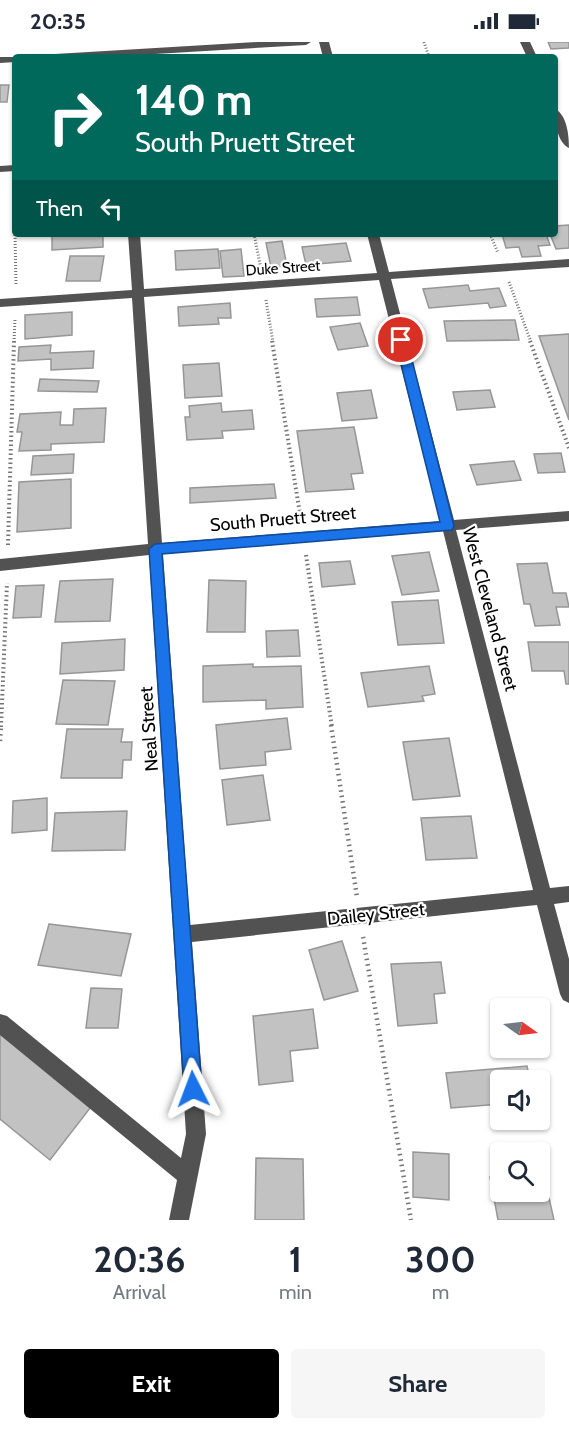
<!DOCTYPE html>
<style>
:root{--surface:#fff;--page:#f6f6f7;--text:#1f2937;--muted:#747a83;--accent:#000}
body{margin:0;font-family:Cabin,sans-serif;background:var(--page);color:var(--text);height:100vh;display:flex;flex-direction:column;font-size:22px;white-space:nowrap}
*{box-sizing:border-box;margin:0}
p{font-size:20px;color:var(--muted)}
.icon{flex:none;width:33px;height:33px;fill:none;stroke:currentColor;stroke-width:2;stroke-linecap:round;stroke-linejoin:round}
.map{position:relative;height:1178px;overflow:hidden}
.sheet{display:flex;flex-direction:column;background:var(--surface);flex:1}
.sheet>*{flex:none}
.hud{position:absolute;left:12px;top:12px;width:546px;height:183px;border-radius:6px;box-shadow:0 2px 4px #0004;background:#00695c;color:#fff;overflow:hidden}
.needle{width:39px;rotate:104deg}
.buttons{position:absolute;left:490px;top:956px;display:grid;gap:12px}
.buttons a{display:grid;place-items:center;width:60px;height:60px;border-radius:6px;background:var(--surface);box-shadow:0 2px 4px #0004;font-size:30px}
.pin{position:absolute;display:grid;place-items:center;width:51px;height:51px;color:#fff;margin:-26px;border:3px solid #fff;border-radius:50%;box-shadow:0 2px 6px #0007}
.me{position:absolute;width:66px;margin:-33px;rotate:357deg;stroke-linejoin:round;filter:drop-shadow(0 0 4px #0008)}
.turn{display:flex;align-items:center;gap:21px;height:126px;padding:0 24px;font-size:27px}
.turn .icon{width:78px;height:78px;stroke-width:2.5}
.turn b{display:block;font-size:42px;line-height:51px}
.then{display:flex;align-items:center;height:57px;padding:0 24px;background:#0003;gap:12px;font-size:22px}
.eta{display:flex;justify-content:space-evenly;align-items:center;height:102px;text-align:center}
.eta b{font-size:36px;font-weight:700;line-height:42px}
.cta{display:flex;gap:12px;margin-top:auto;padding:12px 24px}
.cta a{flex:1;height:69px;border-radius:6px;background:var(--accent);color:#fff;font-size:24px;font-weight:700;line-height:69px;text-align:center}
.cta a+a{background:var(--page);color:var(--text)}
.status{display:flex;justify-content:space-between;align-items:center;height:42px;padding:0 30px;background:var(--surface);direction:ltr}
.status svg{height:16px;fill:currentColor}
.map>svg:first-child{display:block}
.building{fill:#c2c2c2;stroke:#969696;stroke-width:1.5}
.lines{fill:none;stroke-linecap:round;stroke-linejoin:round}
.path-far2{stroke:#747474;stroke-width:3;stroke-dasharray:1 2;stroke-linecap:butt}
.path-far1{stroke:#747474;stroke-width:4;stroke-dasharray:1.5 3;stroke-linecap:butt}
.path{stroke:#747474;stroke-width:4.5;stroke-dasharray:1.5 4;stroke-linecap:butt}
.minor{fill:#525252;fill-rule:evenodd}
.route{fill:#1a73e8;stroke:#114b97;stroke-width:1.5}
.labels{text-anchor:middle;stroke-width:4.5;stroke-linejoin:round;paint-order:stroke}
.far-street-label{font-size:15px;fill:#000;stroke:#fff}
.street-label{font-size:18px;fill:#000;stroke:#fff}
</style>
<div class="status"><b>20:35</b><svg viewBox="0 0 49 12"><path d="M0 12V9h3v3zM5 12V6h3v6zM10 12V3h3v9zM15 12V0h3v12zM26 1h20v11H26zM47 4h2v5h-2z"/></svg></div>
<div class="map">
<svg width="569" height="1178" viewBox="0 0 569 1178">
<rect width="100%" height="100%" fill="#fff"/>
<path class="building" d="M548 0H569V6L551 7Z
M0 43H9L7 60H0Z
M569 183V206L556 207 550 192H555V184Z
M52 192H103V205L52 208Z
M502 192H546L550 203 538 204 541 214 522 215 519 205 506 206Z
M282 199 287 224 271 225 266 201Z
M346 201 351 219 306 223 302 205Z
M218 207 220 226 176 228 175 209Z
M241 207 244 234 223 235 220 209Z
M70 214H104L100 239H66Z
M468 243 470 249 499 246 506 264 490 266 488 261 429 266 423 247Z
M357 255 360 273 317 275 315 257Z
M230 261 231 276H218L219 282 179 284 178 265Z
M72 270V293L25 297V273Z
M515 278 519 298 447 299 444 279Z
M360 281 368 304 338 308 330 285Z
M569 292V378L539 294Z
M51 303 50 311 94 309 93 326 51 328V317L18 319 19 305Z
M219 321 222 354 185 356 183 323Z
M40 337 99 339 97 350 38 349Z
M371 348 377 376 342 379 337 351Z
M490 348 495 365 457 368 453 350Z
M221 361 222 370 252 368 254 387 222 389 223 396 187 398 185 375H190L189 364Z
M106 366 104 400 51 402V408L19 409 22 390H17L20 372 61 370 60 383H73L74 367Z
M354 385 363 431 351 432 354 447 306 450 297 389Z
M561 411 565 430 538 431 534 412Z
M74 412 73 431 31 433 33 414Z
M514 419 521 438 477 443 470 423Z
M71 437V486L17 490 19 440Z
M274 442 276 456 190 461V446Z
M429 510 439 549 402 553 392 514Z
M350 519 355 542 322 545 319 521Z
M547 521 553 551H566L569 565H556L560 583 535 584 530 562H524L517 522Z
M113 537 110 579 55 580 60 539Z
M209 538 246 539 245 590H207Z
M44 543 41 575 13 576 16 544Z
M438 558 444 601 398 603 392 560Z
M298 588 300 614 267 615 266 589Z
M125 597 124 628 60 632 62 601Z
M528 600H569V642H566L564 629H532Z
M253 622V625L301 624 303 665 266 667V658L203 660V624Z
M429 624 435 652 422 654 424 659 368 665 361 631Z
M63 638 115 639 108 683 56 682Z
M287 676 291 707 265 710 266 723 220 727 216 683Z
M67 687H123L121 700H132L131 718H123L122 736H61Z
M449 696 460 754 413 758 403 700Z
M263 733 270 778 227 783 222 738Z
M47 756V788L12 791 13 759Z
M127 769 125 808 52 809 55 771Z
M471 774 477 816 426 818 421 776Z
M49 882 131 892 121 934 38 923Z
M342 899 358 949 324 958 309 908Z
M441 920 445 951 434 952 437 981 398 984 391 922Z
M91 946 122 947 118 986H86Z
M313 967 318 1006 290 1009 293 1039 259 1043 253 974Z
M0 987 94 1061 50 1118 0 1077Z
M527 1024 530 1038H501V1062L451 1066 446 1031Z
M413 1110 449 1112V1158L413 1155Z
M256 1116 303 1117 304 1178H255Z
M540 1129H543L554 1178H498L490 1135 501 1134V1149H540Z"/>
<g class="lines">
<path class="path-far2" d="M424 0 429 15
M14 142 16 242
M254 192 261 227
M490 192 498 211
M509 240 531 300
M266 258 273 300
M14 300 15 277"/>
<path class="path-far1" d="M272 299 301 478
M530 299 569 406
M8 503 14 299
M306 513 332 685
M1 685 7 541"/>
<path class="path" d="M331 683 357 855
M0 699 1 683
M363 895 411 1178"/>
<path class="minor" d="M258 0H311L306 3 104 15H50L55 12Z
M319 0H329L333 15H323Z
M520 0H530L537 15H527Z
M0 15H19H15V20L0 21Z
M555 67C567 73 569 93 569 106 557 100 555 80 555 67Z
M15 123V129L0 130V124Z
M128 192H140L144 247 377 231 367 192H379L389 230 569 217V225L391 237 454 478 569 469V479L456 488 550 846 569 844V860L554 862 569 917V961L563 958 560 952 537 863 192 900 206 1092 189 1178H169L177 1138 0 993V972L7 974 181 1116 186 1092 149 513 0 529V517L148 502 132 256 0 265V257L132 248ZM379 238 440 479 162 501 144 255ZM443 489 533 848 190 883 163 512Z"/>
</g>
<path class="route" d="M401 294 407 298 454 484 452 488 162 512 202 1047 199 1054 193 1056 187 1054 184 1047 149 507 155 502 440 480 395 298Z"/>
<g class="labels">
<g class="far-street-label">
<text transform="translate(283 226) rotate(-4)" y="5">Duke Street</text>
</g>
<g class="street-label">
<text transform="translate(283 477) rotate(-5)" y="6">South Pruett Street</text>
<text transform="translate(490 567) rotate(75)" y="6">West Cleveland Street</text>
<text transform="translate(149 687) rotate(-94)" y="6">Neal Street</text>
<text transform="translate(376 872) rotate(-6)" y="6">Dailey Street</text>
</g>
</g>
</svg>
<div class="buttons">
<a><svg class="needle" viewBox="-14 -14 28 28"><path d="M0-13l5 13h-10z" fill="#e53935"/><path d="M0 13l5-13h-10z" fill="#747a83"/></svg></a>
<a><svg class="icon" aria-label="sound" viewBox="0 0 24 24"><path d="M4 9h4l5-4v14l-5-4H4zM17 9q2 3 0 6"/></svg></a>
<a><svg class="icon" aria-label="search" viewBox="0 0 24 24"><circle cx="10" cy="10" r="6"/><path d="M15 15l6 6"/></svg></a>
</div>
<div class="pin" style="left:401px;top:298px;background:#d93025"><svg class="icon" aria-label="arrive" viewBox="0 0 24 24"><path d="M6 21V4h12l-3 4 3 4H6"/></svg></div>
<svg class="me" style="left:193px;top:1047px" viewBox="-20 -20 40 40"><path d="M0-17L14 15 0 8-14 15z" fill="#1a73e8" stroke="#fff" stroke-width="4"/></svg>
<div class="hud">
<div class="turn"><svg class="icon" aria-label="right" viewBox="0 0 24 24"><path d="M7 20v-9h11M14 6l5 5-5 5"/></svg><div><b>140 m</b>South Pruett Street</div></div>
<div class="then">Then<svg class="icon" aria-label="left" viewBox="0 0 24 24"><path d="M17 20v-9H6M10 6l-5 5 5 5"/></svg></div>
</div>
</div>
<section class="sheet">
<div class="eta">
<div><b>20:36</b><p>Arrival</p></div>
<div><b>1</b><p>min</p></div>
<div><b>300</b><p>m</p></div>
</div>
<div class="cta"><a>Exit</a><a>Share</a></div>
</section>
